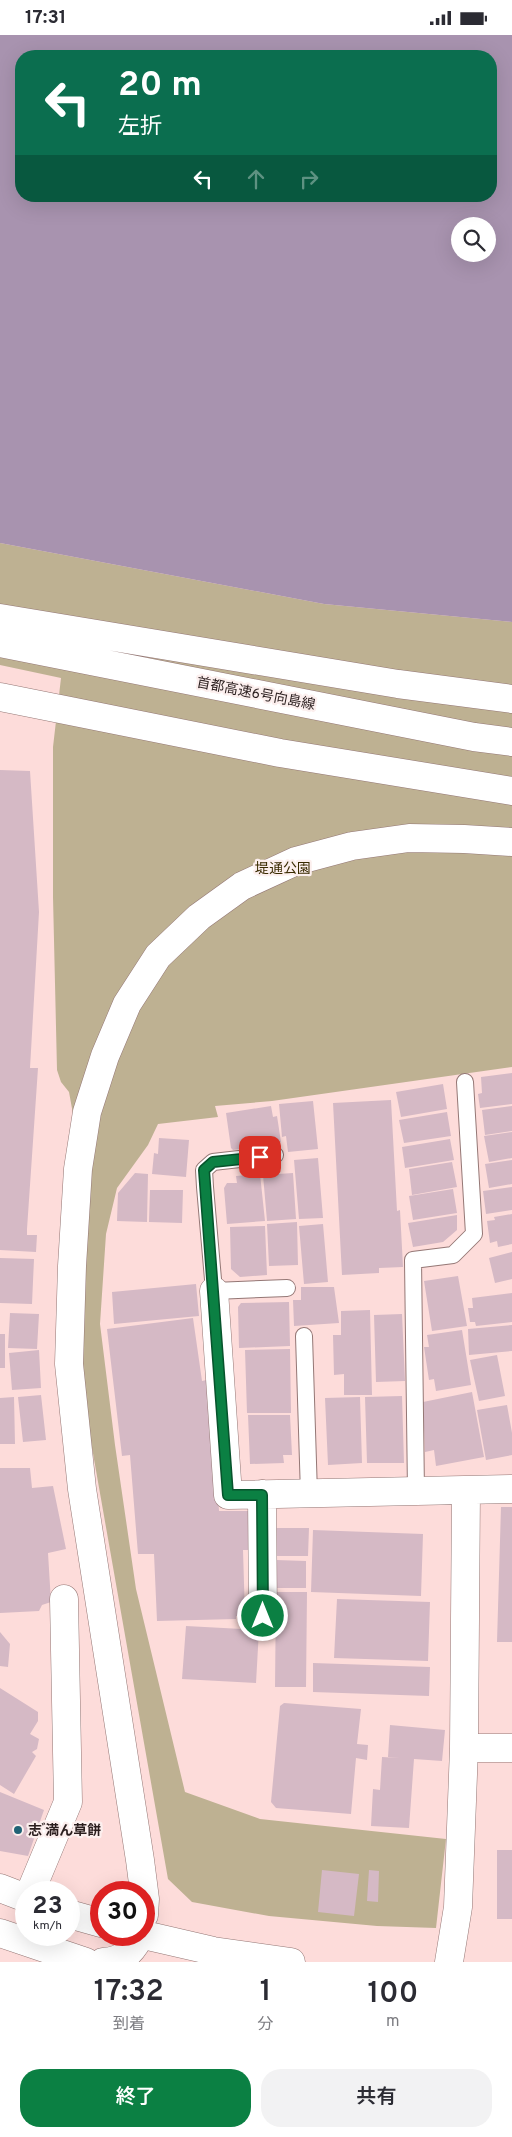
<!DOCTYPE html>
<html lang="ja">
<meta charset="utf-8">
<style>
:root{--surface:#fff;--page:#f2f2f3;--text:#2b2b33;--muted:#7c7c81;--accent:#0b8043}
body{margin:0;font-family:Overpass,"Noto Sans JP",sans-serif;background:var(--page);color:var(--text);height:100vh;display:flex;flex-direction:column;font-size:19px;white-space:nowrap}
*{box-sizing:border-box;margin:0}
p{font-size:16px;color:var(--muted)}
.icon{flex:none;width:28px;height:28px;fill:none;stroke:currentColor;stroke-width:2;stroke-linecap:round;stroke-linejoin:round}
.map{position:relative;height:1927px;overflow:hidden}
.sheet{display:flex;flex-direction:column;background:var(--surface);flex:1}
.sheet>*{flex:none}
.top-card{position:absolute;left:15px;top:15px;width:482px;height:152px;border-radius:20px;box-shadow:0 5px 20px #0002;background:#0b6e4f;color:#fff;overflow:hidden}
.controls{position:absolute;left:451px;top:182px;display:grid;gap:10px}
.controls a{display:grid;place-items:center;width:45px;height:45px;border-radius:50%;background:var(--surface);box-shadow:0 5px 20px #0002;font-size:25px}
.speed{position:absolute;left:15px;top:1846px;display:flex;gap:10px;font-size:25px;font-weight:700;text-align:center}
.speed>*{display:grid;place-content:center;width:65px;height:65px;border-radius:50%;background:var(--surface);box-shadow:0 5px 20px #0002;line-height:1}
.speed small{font-size:12px;font-weight:400}
.speed .limit{border:8px solid #d22;background:#fff;color:#111}
.pin{position:absolute;display:grid;place-items:center;width:42px;height:42px;color:#fff;margin:-21px;border-radius:10px;box-shadow:0 2px 8px #0006}
.me{position:absolute;width:55px;margin:-28px;rotate:0deg;stroke-linejoin:round;filter:drop-shadow(0 0 4px #0008)}
.turn{display:flex;align-items:center;gap:18px;height:105px;padding:0 20px;font-size:22px}
.turn .icon{width:65px;height:65px;stroke-width:2.5}
.turn b{display:block;font-size:35px;line-height:42px}
.lanes{display:flex;align-items:center;height:48px;padding:0 20px;background:#0003;justify-content:center;gap:25px;direction:ltr}
.lanes .off{opacity:.35}
.eta{display:flex;justify-content:space-evenly;align-items:center;height:85px;text-align:center}
.eta b{font-size:30px;font-weight:600;line-height:35px}
.primary-button{display:flex;gap:10px;margin-top:auto;padding:10px 20px}
.primary-button a{flex:1;height:58px;border-radius:20px;background:var(--accent);color:#fff;font-size:20px;font-weight:600;line-height:58px;text-align:center}
.primary-button a+a{background:var(--page);color:var(--text)}
.status{display:flex;justify-content:space-between;align-items:center;height:35px;padding:0 25px;background:var(--surface);direction:ltr}
.status svg{height:14px;fill:currentColor}
.map>svg:first-child{display:block}
.green{fill:#beb192}
.water{fill:#a893af;fill-rule:evenodd}
.building{fill:#d5b9c5}
.lines{fill:none;stroke-linecap:round;stroke-linejoin:round}
.service-casing{stroke:#947775;stroke-width:18}
.minor-casing{stroke:#947775;stroke-width:29}
.secondary-casing{stroke:#947775;stroke-width:29}
.motorway-casing{stroke:#947775;stroke-width:29}
.service{stroke:#fff;stroke-width:16}
.minor{stroke:#fff;stroke-width:28}
.secondary{stroke:#fff;stroke-width:28}
.motorway{stroke:#fff;stroke-width:28}
.route-casing{stroke:#07532c;stroke-width:12}
.route{stroke:#0b8043;stroke-width:9}
.poi-dot{fill:#206376;stroke:#fcefee;stroke-width:2}
.labels{text-anchor:middle;stroke-width:4.5;stroke-linejoin:round;paint-order:stroke}
.street-label{font-size:14px;fill:#2a1e1e;stroke:#fcefee}
.park-label{font-size:14px;fill:#392a00;stroke:#fcefee}
.poi-label{font-size:14px;font-weight:bold;fill:#2a1e1e;stroke:#fcefee;text-anchor:start}
</style>
<div class="status"><b>17:31</b><svg viewBox="0 0 49 12"><path d="M0 12V9h3v3zM5 12V6h3v6zM10 12V3h3v9zM15 12V0h3v12zM26 1h20v11H26zM47 4h2v5h-2z"/></svg></div>
<div class="map">
<svg width="512" height="1927" viewBox="0 0 512 1927">
<rect width="100%" height="100%" fill="#fddcda"/>
<path class="green" d="M0 508 324 569 512 587V1032L272 1066 215 1071 218 1082 158 1089 148 1110 117 1153 106 1199 100 1289 115 1410 136 1554 185 1757 260 1784 446 1804 436 1893 377 1891 269 1881 192 1867 168 1844 76 1322 85 1145 69 1057 61 1047 57 1035 53 862V712L61 643 0 630Z"/>
<path class="water" d="M0 0H512V587L324 569 0 508ZM21 21H491V161H21ZM460 191H488V219H460Z"/>
<path class="building" d="M0 735 30 736 39 877 30 1033H38L27 1194V1200H37L36 1217 0 1215Z
M512 1038V1069L480 1073 478 1059 482 1058 481 1042Z
M443 1049 447 1074 401 1082 396 1057Z
M391 1065 397 1176 400 1175 403 1232 379 1233V1238L342 1240 333 1068Z
M313 1066 318 1114 288 1117 286 1101 282 1102 279 1069Z
M271 1071 273 1082 277 1081 281 1107 233 1115 231 1113 226 1078Z
M512 1071V1096L485 1100 482 1075Z
M447 1077 451 1101 404 1108 399 1085Z
M512 1097V1123L489 1127 484 1101Z
M159 1103 189 1105 186 1142 152 1139 154 1118 158 1119Z
M450 1104 454 1125 405 1133 402 1112Z
M318 1123 323 1183 299 1184 294 1125Z
M512 1125V1149L489 1153 485 1129Z
M452 1127 457 1152 412 1160 409 1134Z
M135 1138 148 1139 147 1187 117 1186 118 1158Z
M293 1138 296 1184 267 1186 263 1140Z
M260 1139 265 1186 227 1189 224 1153 227 1148H237L236 1141Z
M512 1152V1175L486 1179 483 1156Z
M453 1154 457 1178 413 1185 409 1161Z
M150 1155H183L182 1188 149 1187Z
M512 1179V1209L498 1212 497 1206 490 1208 487 1186 495 1185 494 1182Z
M457 1180V1195L443 1207 413 1212 408 1188Z
M297 1187 298 1230 269 1231 267 1189Z
M323 1189 328 1247 304 1249 299 1191Z
M265 1191 267 1240 240 1242 231 1234 230 1192Z
M512 1217V1244L495 1248 489 1223Z
M0 1223 34 1224 32 1269 0 1268Z
M458 1241 467 1291 432 1296 424 1246Z
M196 1249 199 1281 114 1289 112 1257Z
M301 1252H334L339 1288 294 1291 293 1265H301Z
M512 1258V1287L476 1291 475 1287H470L468 1273H473L472 1263Z
M289 1267 290 1311 239 1313 238 1272 241 1268Z
M370 1275 372 1360H344V1339L334 1340 333 1300H341V1276Z
M10 1278 39 1279 37 1314 8 1313Z
M402 1279 405 1346 376 1347 374 1280Z
M193 1283 202 1346 211 1344 219 1476H249L250 1515H243L245 1581H236V1584L157 1586 154 1519H138L130 1420 122 1421 107 1294Z
M512 1290V1316L469 1320 468 1294Z
M462 1295 471 1350 436 1356 434 1344 429 1345 424 1312H429L427 1300Z
M0 1299H5V1333H0Z
M290 1314 291 1378H247L245 1315Z
M39 1315 41 1353 12 1355 9 1318Z
M497 1320 505 1361 479 1366 470 1325Z
M472 1357 484 1422 436 1431 434 1415 425 1417 423 1367Z
M41 1360 46 1405 23 1407 18 1362Z
M402 1361 404 1428H367L365 1362Z
M14 1362 15 1409H0V1363Z
M360 1362 362 1428 328 1430 325 1363Z
M507 1370 512 1398V1420L486 1425 477 1375Z
M248 1380H290L292 1420H283L284 1428 250 1429Z
M0 1433H30L32 1453 53 1451 66 1514 48 1518 51 1567 42 1570 39 1576 0 1578Z
M501 1472H512V1607H497Z
M276 1493H309L308 1521H276Z
M313 1495 423 1499 421 1561 311 1557Z
M276 1525 306 1526V1553H276Z
M276 1557H307L306 1652H275Z
M337 1564 430 1567 428 1626 334 1623Z
M186 1591 259 1595 256 1648 182 1644Z
M0 1597 10 1609 8 1632 0 1631Z
M313 1628 430 1632 429 1661 313 1657Z
M0 1653 38 1677V1686L30 1699 39 1704 37 1714 32 1717 36 1721 14 1759 0 1750Z
M284 1668 361 1674 357 1709 368 1710 367 1725 356 1723 351 1779 276 1773 271 1767 280 1671Z
M390 1690 445 1695 442 1726 414 1724 409 1793 371 1791 373 1754 380 1755 382 1722 400 1723 388 1722Z
M0 1757 44 1775 28 1821 0 1816Z
M497 1815H512V1884H497Z
M322 1835 359 1839 354 1881 318 1877Z
M369 1835 379 1836 378 1867 367 1866Z"/>
<g class="lines">
<defs>
<path id="service" d="M275 1120 213 1127 204 1135 205 1152 214 1256 287 1253
M304 1301 309 1459
M416 1457 413 1225 453 1220 474 1199 465 1047"/>
<path id="minor" d="M214 1256 228 1460 512 1454
M262 1459 263 1581
M464 1713H512
M30 1858 68 1767 64 1564
M449 1927 458 1872 464 1713 466 1456"/>
<path id="secondary" d="M0 1853 26 1863
M69 1879 101 1888
M0 1898 86 1927
M144 1900 213 1916 291 1927"/>
<path id="motorway" d="M0 583 398 649 512 664
M0 608 474 702 512 707
M0 662 280 718 512 756
M144 1880 145 1864 140 1825 82 1454 69 1329 72 1231 78 1134 87 1077 105 1021 127 969 158 921 199 882 242 851 296 826 352 811 409 803 464 804 512 807
M103 1927C122 1926 133 1917 140 1900"/>
</defs>
<use href="#service" class="service-casing"/>
<use href="#minor" class="minor-casing"/>
<use href="#secondary" class="secondary-casing"/>
<use href="#motorway" class="motorway-casing"/>
<use href="#service" class="service"/>
<use href="#minor" class="minor"/>
<use href="#secondary" class="secondary"/>
<use href="#motorway" class="motorway"/>
</g>
<g class="lines">
<defs>
<path id="route" d="M260 1122 213 1127 204 1135 228 1460H262L263 1581"/>
</defs>
<use href="#route" class="route-casing"/>
<use href="#route" class="route"/>
</g>
<circle class="poi-dot" cx="18" cy="1795" r="5"/>
<g class="labels">
<g class="street-label">
<text transform="translate(256 658) rotate(11)" y="5">首都高速6号向島線</text>
</g>
<g class="park-label">
<text x="283" y="838">堤通公園</text>
</g>
<g class="poi-label">
<text x="28" y="1800">志 ゙満ん草餅</text>
</g>
</g>
</svg>
<div class="controls">
<a><svg class="icon" aria-label="search" viewBox="0 0 24 24"><circle cx="10" cy="10" r="6"/><path d="M15 15l6 6"/></svg></a>
</div>
<div class="speed"><div>23<small>km/h</small></div><div class="limit">30</div></div>
<div class="pin" style="left:260px;top:1122px;background:#d93025"><svg class="icon" aria-label="arrive" viewBox="0 0 24 24"><path d="M6 21V4h12l-3 4 3 4H6"/></svg></div>
<svg class="me" style="left:263px;top:1581px" viewBox="-20 -20 40 40"><circle r="17" fill="#0b8043" stroke="#fff" stroke-width="3"/><path d="M0-11L8 9 0 5-8 9z" fill="#fff"/></svg>
<div class="top-card">
<div class="turn"><svg class="icon" aria-label="left" viewBox="0 0 24 24"><path d="M17 20v-9H6M10 6l-5 5 5 5"/></svg><div><b>20 m</b>左折</div></div>
<div class="lanes"><svg class="icon" aria-label="left" viewBox="0 0 24 24"><path d="M17 20v-9H6M10 6l-5 5 5 5"/></svg><svg class="icon off" aria-label="ahead" viewBox="0 0 24 24"><path d="M12 20V5M6 11l6-6 6 6"/></svg><svg class="icon off" aria-label="right" viewBox="0 0 24 24"><path d="M7 20v-9h11M14 6l5 5-5 5"/></svg></div>
</div>
</div>
<section class="sheet">
<div class="eta">
<div><b>17:32</b><p>到着</p></div>
<div><b>1</b><p>分</p></div>
<div><b>100</b><p>m</p></div>
</div>
<div class="primary-button"><a>終了</a><a>共有</a></div>
</section>
